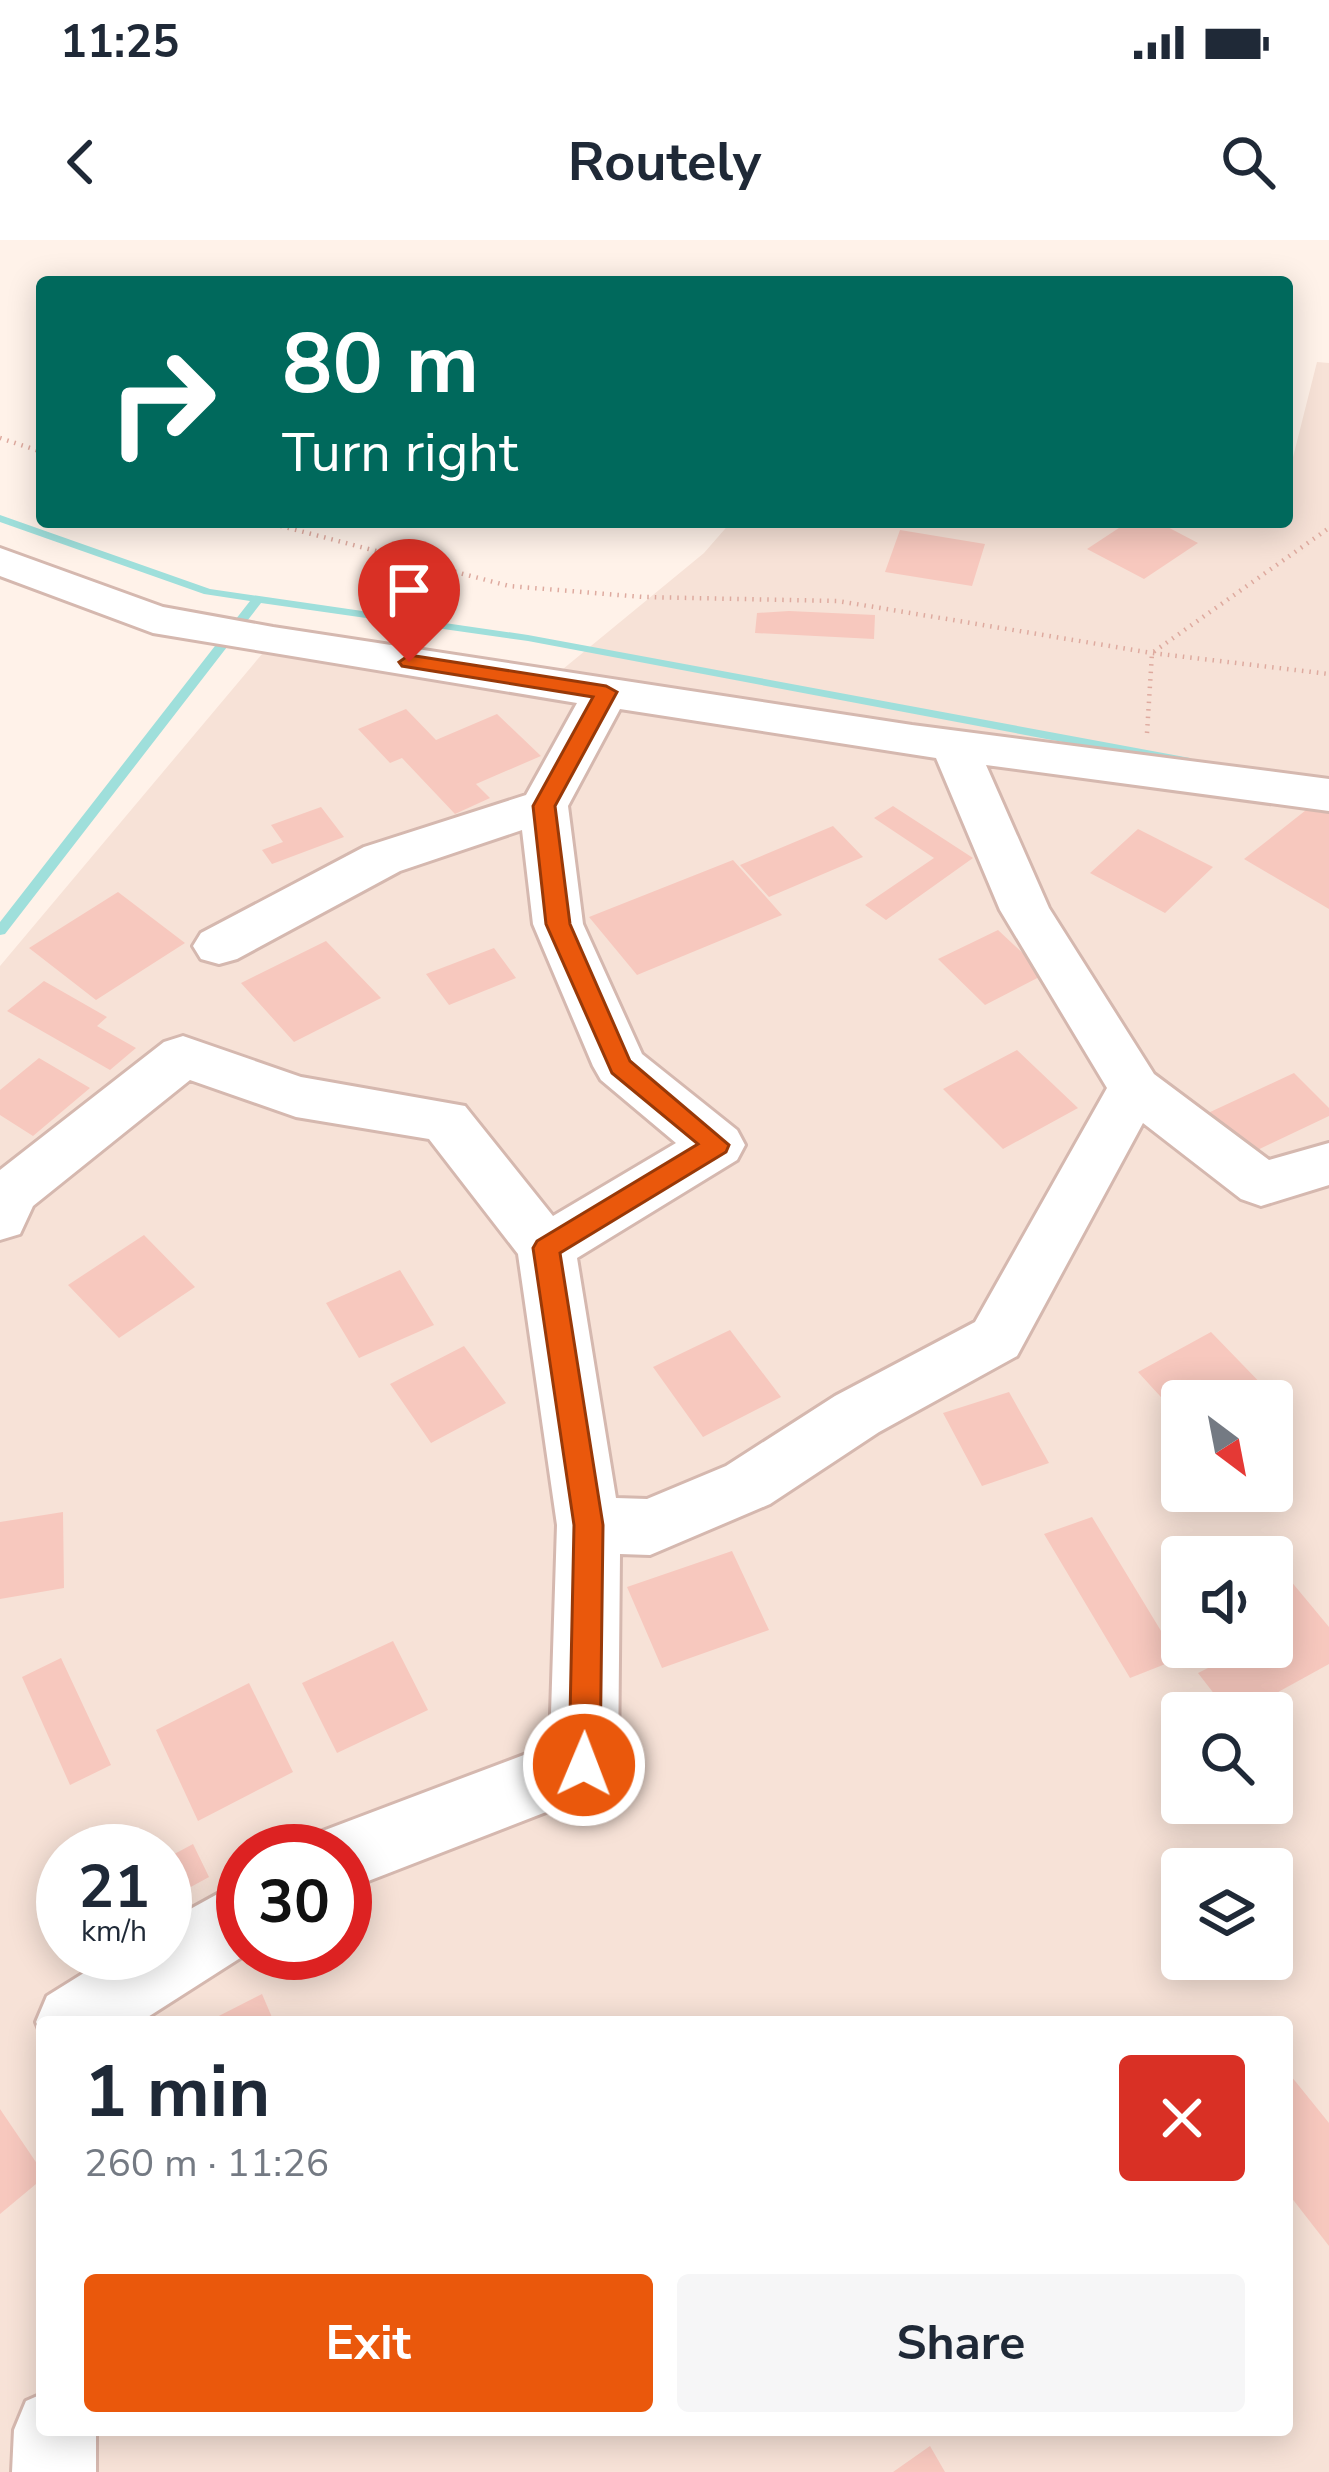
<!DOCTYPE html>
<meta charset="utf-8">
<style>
:root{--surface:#fff;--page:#f6f6f7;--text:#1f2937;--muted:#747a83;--accent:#ea580c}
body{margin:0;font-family:"Nunito Sans",sans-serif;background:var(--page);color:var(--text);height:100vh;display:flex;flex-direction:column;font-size:45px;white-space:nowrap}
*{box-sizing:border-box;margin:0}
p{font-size:39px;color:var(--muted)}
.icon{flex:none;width:66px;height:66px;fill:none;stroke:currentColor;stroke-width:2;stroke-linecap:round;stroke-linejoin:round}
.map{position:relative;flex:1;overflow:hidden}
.details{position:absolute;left:36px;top:1776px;width:1257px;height:420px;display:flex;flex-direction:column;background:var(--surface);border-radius:12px;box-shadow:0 6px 30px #0003}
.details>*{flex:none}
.top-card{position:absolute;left:36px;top:36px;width:1257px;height:252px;border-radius:12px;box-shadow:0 6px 30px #0003;background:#00695c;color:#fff;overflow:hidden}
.needle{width:78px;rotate:148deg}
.controls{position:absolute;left:1161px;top:1140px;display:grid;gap:24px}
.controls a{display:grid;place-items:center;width:132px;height:132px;border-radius:12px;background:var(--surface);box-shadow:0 6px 30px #0003;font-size:60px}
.speed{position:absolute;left:36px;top:1584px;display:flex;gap:24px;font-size:60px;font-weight:700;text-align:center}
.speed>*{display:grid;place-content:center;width:156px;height:156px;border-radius:50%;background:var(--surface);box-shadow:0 6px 30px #0003;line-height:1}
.speed small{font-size:30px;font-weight:400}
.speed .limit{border:18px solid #d22;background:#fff;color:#111}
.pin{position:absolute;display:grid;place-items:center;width:102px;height:102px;color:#fff;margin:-123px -51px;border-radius:50% 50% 50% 0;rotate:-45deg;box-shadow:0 0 12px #0007}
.pin .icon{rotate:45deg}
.me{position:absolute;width:132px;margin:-66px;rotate:1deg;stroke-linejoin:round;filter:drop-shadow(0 0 9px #0008)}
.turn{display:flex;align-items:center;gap:42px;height:252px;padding:0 48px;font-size:54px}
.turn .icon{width:156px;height:156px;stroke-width:2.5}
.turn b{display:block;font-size:84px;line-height:102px}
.round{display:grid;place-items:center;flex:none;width:126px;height:126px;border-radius:12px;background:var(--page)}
.overview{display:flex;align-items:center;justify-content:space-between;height:204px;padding:0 48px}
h1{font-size:72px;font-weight:700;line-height:90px}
.action{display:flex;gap:24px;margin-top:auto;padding:24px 48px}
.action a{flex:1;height:138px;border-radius:12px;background:var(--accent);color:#fff;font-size:48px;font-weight:700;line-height:138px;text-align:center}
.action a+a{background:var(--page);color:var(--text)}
.status{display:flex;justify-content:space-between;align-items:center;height:84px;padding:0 60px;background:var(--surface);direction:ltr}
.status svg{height:33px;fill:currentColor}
header{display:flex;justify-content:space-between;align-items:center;height:156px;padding:0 48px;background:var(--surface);font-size:54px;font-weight:700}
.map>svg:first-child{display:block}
.residential{fill:#f7e2d7;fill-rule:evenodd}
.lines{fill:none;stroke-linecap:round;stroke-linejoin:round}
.stream{fill:#9fdfdb;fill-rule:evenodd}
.building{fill:#f7c8be}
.minor-casing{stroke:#d5b8af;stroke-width:6}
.path{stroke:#deaa9f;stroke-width:4.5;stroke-dasharray:1.5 6;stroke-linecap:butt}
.minor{fill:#fff;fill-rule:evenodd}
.route{fill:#ea580c;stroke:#983908;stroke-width:3}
</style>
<div class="status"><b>11:25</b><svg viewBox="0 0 49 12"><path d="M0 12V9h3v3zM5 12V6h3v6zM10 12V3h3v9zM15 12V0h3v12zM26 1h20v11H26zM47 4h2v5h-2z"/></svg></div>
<header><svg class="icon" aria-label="back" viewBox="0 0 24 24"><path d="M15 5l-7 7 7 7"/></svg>Routely<svg class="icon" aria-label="search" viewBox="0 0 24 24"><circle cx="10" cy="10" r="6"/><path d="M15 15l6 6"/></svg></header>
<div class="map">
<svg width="1329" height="2232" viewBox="0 0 1329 2232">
<rect width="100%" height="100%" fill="#fff2e9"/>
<path class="residential" d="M1317 122 1329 123V2232H0V726L273 401 546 443 704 313 731 282H1287V241ZM1182 1161H1272V1251H1182ZM1182 1317H1272V1407H1182ZM1182 1473H1272V1563H1182ZM63 1611H165V1713H63ZM243 1611H345V1713H243ZM1182 1629H1272V1719H1182ZM42 1782H1287V2190H42Z"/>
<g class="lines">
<path class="stream" d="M0 275 210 349 528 395 1190 518 1196 522 1190 526 528 401 261 363 5 694 0 695V682L250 361 204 354 0 282Z"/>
</g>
<path class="building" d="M1128 282H1158L1198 303 1144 339 1087 309Z
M900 290 985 304 972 346 885 332Z
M789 371 875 375 874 399 755 393 757 373Z
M406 469 436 500 497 474 541 516 476 544 490 558 455 574 402 518 390 523 358 489Z
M1315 563 1329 571V669L1244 619Z
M893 566 973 618 886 680 865 665 934 618 874 578Z
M321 567 344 597 272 624 262 610 283 602 271 585Z
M833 586 863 617 769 657 740 625Z
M1138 589 1213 627 1165 673 1090 633Z
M733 620 782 675 637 735 589 677Z
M118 652 185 703 96 760 29 708Z
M998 690 1045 734 985 765 938 719Z
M326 701 381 758 294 802 241 743Z
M494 708 516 738 449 765 426 734Z
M44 741 107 777 97 786 136 808 110 830 7 771Z
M1017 810 1078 868 1003 909 943 849Z
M39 818 90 848 33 896 0 875V850Z
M1294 833 1329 868V876L1247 915 1208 873Z
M144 995 195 1047 119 1098 68 1045Z
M400 1030 434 1085 359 1118 326 1063Z
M730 1090 781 1157 703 1197 653 1127Z
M1211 1092 1271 1154 1259 1161H1182V1180L1138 1132Z
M464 1106 506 1163 431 1203 390 1144Z
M1009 1152 1049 1223 982 1246 943 1173Z
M63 1272 64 1348 0 1359V1282Z
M1092 1277 1178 1419 1130 1438 1044 1294Z
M732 1311 769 1390 662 1428 627 1347Z
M1285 1334 1329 1387V1424L1240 1473H1229L1198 1433 1212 1426 1198 1407H1272V1340Z
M393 1401 428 1470 337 1513 302 1443Z
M61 1418 111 1525 70 1545 22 1437Z
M249 1443 293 1532 198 1581 156 1490Z
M193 1604 209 1637 167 1660 177 1680 165 1686V1619Z
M262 1754 274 1782H207Z
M1287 1831 1329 1883V2006L1287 1952Z
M0 1869 42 1931V1939L0 1974Z
M930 2206 945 2232H893Z"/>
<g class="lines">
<defs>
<path id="minor" d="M0 308 163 367 273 387 912 485 1329 539V571L986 525 1049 668 1154 834 1269 920 1329 903V945L1261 966 1241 959 1143 883 1017 1116 879 1192 770 1264 650 1315 620 1314 618 1525 608 1548 345 1650V1611H312L320 1592 550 1505 557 1285 518 1014 429 899 296 877 190 840 33 966 20 994 0 1000V930L164 802 183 796 301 837 465 866 553 976 676 903 601 840 593 826 533 684 522 590 400 631 237 719 219 724 201 719 193 706 201 693 364 607 526 555 577 463 153 393 0 336ZM620 469 936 518 1000 670 1107 848 975 1082 835 1156 726 1226 647 1259 616 1258 577 1018 737 920 745 905 737 890 642 814 583 684 568 566Z
M243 1640V1713H248L140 1782H42V1796L36 1782 47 1756 116 1713H165V1683Z
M42 2154V2190H96V2232H12L14 2190 26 2161Z"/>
</defs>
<use href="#minor" class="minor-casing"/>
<path class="path" d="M0 198 42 212
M266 282 509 346 643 357 838 361 1152 413 1329 434
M1147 493 1152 413 1329 288"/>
<use href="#minor" class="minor"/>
</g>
<path class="route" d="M409 415 606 446 617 452 555 566 570 684 630 821 729 905 726 912 560 1013 603 1285 600 1525 595 1535 584 1540 573 1535 569 1525 574 1285 533 1008 537 1001 698 904 612 833 546 684 533 566 593 457 402 426 399 422Z"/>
</svg>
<div class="controls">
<a><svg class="needle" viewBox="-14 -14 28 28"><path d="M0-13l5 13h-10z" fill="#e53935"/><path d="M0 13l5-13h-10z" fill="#747a83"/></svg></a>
<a><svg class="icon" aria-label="sound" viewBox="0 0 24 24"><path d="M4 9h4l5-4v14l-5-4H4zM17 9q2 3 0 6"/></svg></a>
<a><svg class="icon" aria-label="search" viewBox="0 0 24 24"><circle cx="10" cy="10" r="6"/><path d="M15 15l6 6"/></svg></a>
<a><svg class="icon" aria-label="layers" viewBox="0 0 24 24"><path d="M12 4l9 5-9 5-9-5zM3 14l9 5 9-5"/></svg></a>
</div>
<div class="speed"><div>21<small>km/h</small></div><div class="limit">30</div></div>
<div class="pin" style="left:409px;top:422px;background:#d93025"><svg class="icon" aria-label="arrive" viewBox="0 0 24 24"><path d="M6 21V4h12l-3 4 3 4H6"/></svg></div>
<svg class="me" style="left:584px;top:1525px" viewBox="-20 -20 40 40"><circle r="17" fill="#ea580c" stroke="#fff" stroke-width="3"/><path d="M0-11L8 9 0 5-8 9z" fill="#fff"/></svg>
<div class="top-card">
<div class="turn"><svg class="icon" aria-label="right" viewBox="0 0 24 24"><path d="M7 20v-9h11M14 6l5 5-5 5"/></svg><div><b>80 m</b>Turn right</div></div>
</div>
<section class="details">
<div class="overview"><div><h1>1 min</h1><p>260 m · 11:26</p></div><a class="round" style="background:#d93025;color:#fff"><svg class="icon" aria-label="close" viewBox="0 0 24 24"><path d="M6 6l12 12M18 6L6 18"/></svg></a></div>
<div class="action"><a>Exit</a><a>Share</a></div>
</section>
</div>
